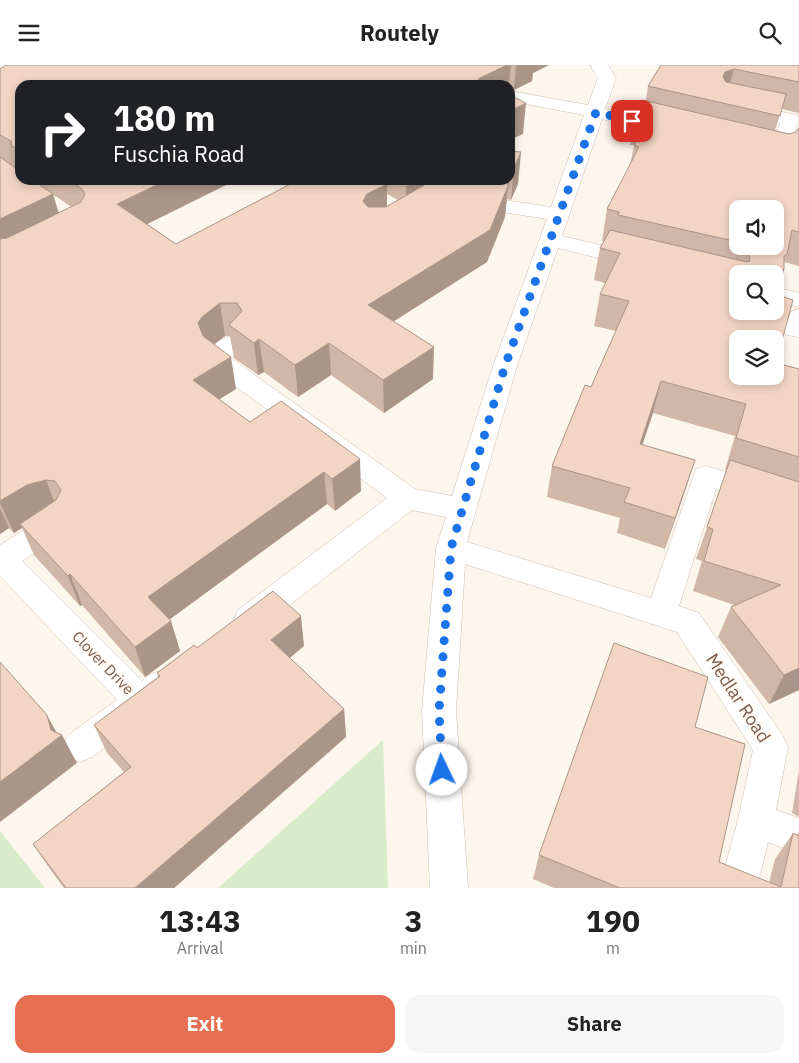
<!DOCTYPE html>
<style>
:root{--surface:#fff;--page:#f6f6f6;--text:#222;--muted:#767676;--accent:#e76f51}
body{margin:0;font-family:"IBM Plex Sans",sans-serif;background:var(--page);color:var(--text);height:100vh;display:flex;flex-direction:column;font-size:19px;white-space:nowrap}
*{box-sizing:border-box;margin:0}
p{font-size:16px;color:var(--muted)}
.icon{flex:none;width:28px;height:28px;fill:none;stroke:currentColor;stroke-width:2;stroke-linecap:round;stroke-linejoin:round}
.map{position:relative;height:823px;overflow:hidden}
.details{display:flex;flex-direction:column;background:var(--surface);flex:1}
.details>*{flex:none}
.top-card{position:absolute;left:15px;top:15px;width:500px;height:105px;border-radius:15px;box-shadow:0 2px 8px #0003;background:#202124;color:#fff;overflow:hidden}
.tools{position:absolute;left:729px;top:135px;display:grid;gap:10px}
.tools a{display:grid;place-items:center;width:55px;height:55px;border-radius:10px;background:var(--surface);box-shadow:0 2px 8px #0003;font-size:25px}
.pin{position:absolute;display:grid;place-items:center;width:42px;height:42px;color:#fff;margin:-21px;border-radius:10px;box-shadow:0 2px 8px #0006}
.me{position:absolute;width:55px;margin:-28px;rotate:357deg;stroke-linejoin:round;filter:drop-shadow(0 0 4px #0008)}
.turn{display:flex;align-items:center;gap:18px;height:105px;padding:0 15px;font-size:22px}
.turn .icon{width:65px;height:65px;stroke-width:2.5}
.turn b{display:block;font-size:35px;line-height:42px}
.eta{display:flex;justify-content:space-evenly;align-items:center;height:85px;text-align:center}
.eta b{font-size:30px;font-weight:700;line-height:35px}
.cta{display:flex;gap:10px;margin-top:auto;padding:10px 15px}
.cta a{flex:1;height:58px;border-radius:15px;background:var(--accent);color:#fff;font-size:20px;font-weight:700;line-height:58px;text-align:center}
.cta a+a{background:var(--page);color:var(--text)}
header{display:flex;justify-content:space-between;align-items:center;height:65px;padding:0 15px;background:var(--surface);font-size:22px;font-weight:700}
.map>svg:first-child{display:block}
.green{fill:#d8ecc9}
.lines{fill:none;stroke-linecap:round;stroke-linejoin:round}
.street-casing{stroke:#d1beb0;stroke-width:1}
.street{fill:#fff;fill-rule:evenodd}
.wall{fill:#d1b7a8;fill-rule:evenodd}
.shaded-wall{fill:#aa9588}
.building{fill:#f3d5c3;stroke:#aa9588;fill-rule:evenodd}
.route{stroke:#1a73e8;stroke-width:9;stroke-dasharray:0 16.2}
.labels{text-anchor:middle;stroke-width:4;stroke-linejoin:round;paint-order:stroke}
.street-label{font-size:15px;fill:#7a5c4d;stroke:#fffaf3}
.near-street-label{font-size:18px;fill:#7a5c4d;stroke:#fffaf3}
</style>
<header><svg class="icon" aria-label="menu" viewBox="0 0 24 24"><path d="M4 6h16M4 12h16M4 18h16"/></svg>Routely<svg class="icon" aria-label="search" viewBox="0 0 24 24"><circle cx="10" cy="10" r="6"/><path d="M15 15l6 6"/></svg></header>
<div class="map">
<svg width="799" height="823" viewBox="0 0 799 823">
<rect width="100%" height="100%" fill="#fdf6ec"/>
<path class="green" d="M383 675 388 823H218Z
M0 766 45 823H0Z"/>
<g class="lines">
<defs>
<path id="street" d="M590 0H608L616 13 605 44 677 61 679 65 677 69 670 71 602 54 562 171 643 190 646 195 643 200 635 202 558 183 517 301 467 477 651 533 696 404 706 401 799 429V451L716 424 679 541 699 548 783 671 788 682 776 745 799 753V789L768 777 757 823H719L738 755 753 685 677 567 465 499 456 646 468 823H430L422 646 436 483 446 452 412 445 260 563 249 567 238 563 234 554 238 545 387 433 211 303 206 290C214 277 227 268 242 272L245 278 231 293 415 424 452 431 493 301 547 154 469 142 462 140 459 136 462 132 469 130 551 142 584 50 510 36V26L588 40 598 13Z
M744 39 797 50 799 55 786 95 779 97 758 92 755 88 758 84H772L780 58 737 49 735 45 737 41Z
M775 222 799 228V242L775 236Z
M799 244V272L787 270 783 265 791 247Z
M57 447 67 450 71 458 67 466 22 496 142 616 151 609 163 605 175 609 179 619C172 634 157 645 141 651L139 657 92 692 80 697 68 692 63 681 68 670 117 635 0 511V480L47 450Z"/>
</defs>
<use href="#street" class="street-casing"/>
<use href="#street" class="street"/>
</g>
<path class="wall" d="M6 0H549L533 8 532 16 514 25H510V20H20V115H236L147 159 176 179 298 115H510V86L518 119 511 135 507 134 505 152 487 197 394 256 433 314 384 348 331 310 298 332 264 307 258 310 234 293 230 271H225L214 279 236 324 219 334 250 357 361 426 335 446 327 439 170 554 180 586 145 612 82 540 80 541 34 490 22 463 14 468 9 463 0 469V4ZM387 129 398 135 387 141ZM53 130 60 134 71 142 59 148Z
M661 0H799V51L798 48 782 44 775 65 789 69 796 67 799 62V201L784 197 778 230 776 298 799 304V625L769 639 718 572 731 542 734 540 693 526 702 496 696 494 727 405H725L735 371 653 348 642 380 695 395 665 484 617 468 620 453 547 432 552 401 591 322 616 266 594 261 600 229 605 218 594 215 600 183 604 176H602L607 144 630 101 634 80H630L636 50 646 35 648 21ZM738 144 775 181H738Z
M304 581 290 593 344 644 346 672 174 823H64L50 804 33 779 124 707 107 688 94 660 158 612 157 608 197 583Z
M695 662 719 797 769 818 775 794 793 768 797 770 799 767V823H554L533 814 539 790Z
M799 705V752L792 748Z"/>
<path class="shaded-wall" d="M507 0H511L509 20H477L478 14Z
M516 0H549L533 8 532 16 514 25Z
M734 4 726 33 723 12 725 7Z
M526 38 523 69 510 75V46Z
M521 87 518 119 511 135 514 103Z
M167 115H236L125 170 117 139Z
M406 115H459L406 140Z
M387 119V151L367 161 363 136 367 129Z
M508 121 505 152 487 197 369 272 368 240Z
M53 129 62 161 0 195V154Z
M220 238 225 271 208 284 198 258 202 252Z
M259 274 264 307 258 310 254 278Z
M329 278 331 310 298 332 295 300Z
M434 282 433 314 384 348 383 315Z
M231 292 236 324 199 347 193 315Z
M661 316 653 348 632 411 640 379Z
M360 394 361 426 335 446 332 414Z
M695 395 685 426 665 484 675 453Z
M324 407 327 439 158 563 148 532Z
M46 415 58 447 20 459 22 463 14 468 0 438V436L27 420Z
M0 443 9 463 0 469Z
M70 509 82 540 80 541 68 511Z
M301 551 304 581 276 604 271 575Z
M171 556 180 586 145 612 135 582Z
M799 603V625L769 639 784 610Z
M344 644 346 672 174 823H135Z
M47 650 59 672 62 670 77 698 0 757V717L51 665Z"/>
<path class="building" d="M6 0H507L478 14 489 20H368V19L366 20H20V82H12L11 76 0 70V4Z
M661 0H799V17L734 4 725 7 723 12 726 17 786 29 780 51 648 21Z
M510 30 526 38 510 46Z
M642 35 789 69 796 67 799 63V167L792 165 787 189 784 191V203L778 230 793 235 776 298 799 304V392L736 373 746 339 661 316 640 379 695 395 675 453 624 437 630 423 552 401 585 320 591 322 629 236 600 229 620 188 600 183 610 165 747 197 750 196 748 181H775V144H738V177L618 150 619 147 607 144 639 82 634 80 649 52 636 50ZM738 209H775V246H738ZM738 274H775V311H738Z
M510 86 521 87 514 103H510Z
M0 92 20 106V115H33L53 129 0 154Z
M69 115H167L117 139 176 179 298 115H379L387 119 367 129 363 136 368 142H386L426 119 445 115H485L508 118V121L490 165 368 240 434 282 383 315 329 278 295 300 259 274 254 278 229 260 242 246 237 238H220L202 252 198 258 203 271 231 292 193 315 250 357 281 336 360 394 332 414 324 407 148 532 171 556 135 582 70 509 68 511 20 459 56 435 61 425 55 416 46 415 27 420 0 436V174L7 173 81 137 85 129 82 124Z
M730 395 799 417V603L784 610 731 542 781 520 704 496 713 464 707 462Z
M273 526 301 551 271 575 344 644 135 823H66L33 779 131 702 94 660 160 611 157 608 194 580 197 583Z
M614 578 708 612 695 662 745 679 719 797 781 822 793 768 799 771V823H620L539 790Z
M0 597 47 650 51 665 62 670 0 717Z"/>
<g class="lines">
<path class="route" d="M442 705 439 646 451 483 505 301 596 47 632 56"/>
</g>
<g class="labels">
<g class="street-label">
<text transform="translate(103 598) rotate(46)" y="5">Clover Drive</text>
</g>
<g class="near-street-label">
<text transform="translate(738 633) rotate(57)" y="6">Medlar Road</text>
</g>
</g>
</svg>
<div class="tools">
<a><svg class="icon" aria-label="sound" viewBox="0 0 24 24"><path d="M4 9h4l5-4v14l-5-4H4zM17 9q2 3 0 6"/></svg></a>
<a><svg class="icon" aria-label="search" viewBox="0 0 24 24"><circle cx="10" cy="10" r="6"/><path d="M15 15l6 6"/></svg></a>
<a><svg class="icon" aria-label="layers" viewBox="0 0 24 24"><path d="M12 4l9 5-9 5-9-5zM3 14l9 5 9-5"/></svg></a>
</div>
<div class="pin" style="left:632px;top:56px;background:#d93025"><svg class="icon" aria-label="arrive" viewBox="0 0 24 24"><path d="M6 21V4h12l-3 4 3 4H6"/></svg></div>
<svg class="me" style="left:442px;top:705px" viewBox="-20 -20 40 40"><circle r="19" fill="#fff"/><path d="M0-13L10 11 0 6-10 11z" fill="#1a73e8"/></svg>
<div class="top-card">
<div class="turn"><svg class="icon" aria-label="right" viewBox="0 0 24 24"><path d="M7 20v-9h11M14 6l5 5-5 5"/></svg><div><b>180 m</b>Fuschia Road</div></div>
</div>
</div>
<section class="details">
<div class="eta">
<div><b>13:43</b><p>Arrival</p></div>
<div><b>3</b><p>min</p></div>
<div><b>190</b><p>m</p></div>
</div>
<div class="cta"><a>Exit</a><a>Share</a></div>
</section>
